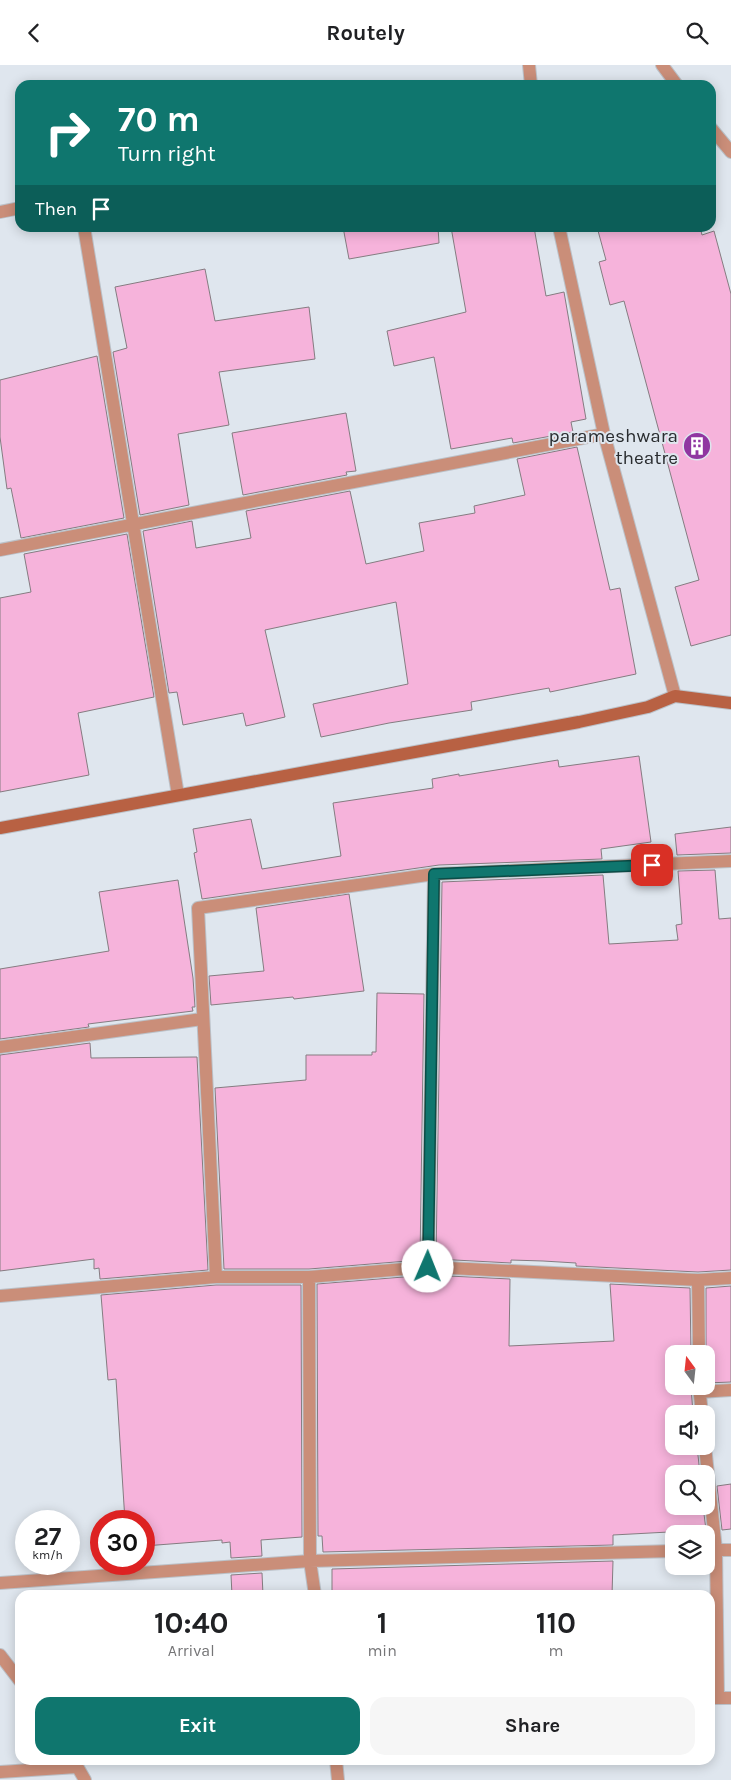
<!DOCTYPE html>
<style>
:root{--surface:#fff;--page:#f6f6f6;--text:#202124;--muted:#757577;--accent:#0f766e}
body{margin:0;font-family:Karla,sans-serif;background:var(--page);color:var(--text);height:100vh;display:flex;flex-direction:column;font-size:19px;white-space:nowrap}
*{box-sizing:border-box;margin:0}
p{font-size:16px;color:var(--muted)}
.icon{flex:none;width:28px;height:28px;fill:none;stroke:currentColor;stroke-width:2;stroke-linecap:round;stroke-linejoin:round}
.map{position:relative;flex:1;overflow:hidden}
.details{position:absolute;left:15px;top:1525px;width:700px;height:175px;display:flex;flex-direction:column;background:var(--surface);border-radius:15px;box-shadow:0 2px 12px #0003}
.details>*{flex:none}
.top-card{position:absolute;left:15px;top:15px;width:701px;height:152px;border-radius:15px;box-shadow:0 2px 12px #0003;background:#0f766e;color:#fff;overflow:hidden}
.needle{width:32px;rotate:345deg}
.fabs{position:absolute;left:665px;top:1280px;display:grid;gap:10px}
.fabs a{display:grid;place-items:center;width:50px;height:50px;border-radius:10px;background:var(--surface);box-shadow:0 2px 12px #0003;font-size:25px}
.speed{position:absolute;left:15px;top:1445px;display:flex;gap:10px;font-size:25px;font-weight:700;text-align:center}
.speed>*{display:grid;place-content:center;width:65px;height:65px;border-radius:50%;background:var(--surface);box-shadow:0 2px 12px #0003;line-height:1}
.speed small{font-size:12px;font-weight:400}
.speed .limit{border:8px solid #d22;background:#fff;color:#111}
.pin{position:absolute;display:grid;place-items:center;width:42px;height:42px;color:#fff;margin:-21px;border-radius:10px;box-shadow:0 2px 8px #0006}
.me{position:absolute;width:55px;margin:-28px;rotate:1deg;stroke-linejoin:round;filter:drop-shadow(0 0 4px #0008)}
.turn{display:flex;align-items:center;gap:18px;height:105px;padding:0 20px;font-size:22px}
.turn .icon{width:65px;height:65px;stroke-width:2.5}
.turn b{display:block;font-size:35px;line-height:42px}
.then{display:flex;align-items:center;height:48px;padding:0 20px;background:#0003;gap:10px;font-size:19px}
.eta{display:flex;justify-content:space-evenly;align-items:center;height:85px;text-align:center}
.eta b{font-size:30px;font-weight:700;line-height:35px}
.action{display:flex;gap:10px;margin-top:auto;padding:10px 20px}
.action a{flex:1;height:58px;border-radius:15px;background:var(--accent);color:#fff;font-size:20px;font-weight:700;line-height:58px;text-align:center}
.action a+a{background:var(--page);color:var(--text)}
header{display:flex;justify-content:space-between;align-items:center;height:65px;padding:0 20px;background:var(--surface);font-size:22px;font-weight:700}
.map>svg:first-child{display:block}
.building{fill:#f6b3db;stroke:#857c81}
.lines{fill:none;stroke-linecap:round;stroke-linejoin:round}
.street-casing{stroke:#bbc1c8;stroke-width:14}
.secondary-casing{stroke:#bbc1c8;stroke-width:14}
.street{stroke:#ca8e79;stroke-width:12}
.secondary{stroke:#b86143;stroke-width:12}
.route-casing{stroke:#0a4d48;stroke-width:12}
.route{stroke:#0f766e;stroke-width:9}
.labels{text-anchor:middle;stroke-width:4;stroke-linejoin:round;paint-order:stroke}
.poi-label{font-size:19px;fill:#292c2f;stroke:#dfe6ee;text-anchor:end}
</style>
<header><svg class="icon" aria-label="back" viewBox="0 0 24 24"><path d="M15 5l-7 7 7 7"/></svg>Routely<svg class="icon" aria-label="search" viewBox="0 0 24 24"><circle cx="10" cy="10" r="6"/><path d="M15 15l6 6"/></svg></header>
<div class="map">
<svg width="731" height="1715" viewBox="0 0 731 1715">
<rect width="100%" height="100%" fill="#dfe6ee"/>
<path class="building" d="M343 162H438L439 178 349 194Z
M451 162H534L546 231 564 227 586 354 571 357 573 367 513 378 512 373 451 384 434 292 394 301 387 266 466 247Z
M597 162H700L702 170 714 166 731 229V570L691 581 675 522 699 515 624 236 610 240 599 197 606 195Z
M205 204 215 256 309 242 315 294 219 307 229 360 178 369 189 440 140 450 113 287 127 283 115 222Z
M97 291 124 453 21 473 11 423 7 424 0 372V315Z
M346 348 356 406 346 407 347 410 243 430 232 368Z
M577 382 610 525 620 523 636 609 550 627 549 623 471 637 472 645 389 658 321 672 313 639 408 619 396 537 265 565 285 652 246 661 243 648 183 660 177 627 169 628 143 466 192 456 196 483 251 473 246 446 350 426 366 499 424 486 419 458 475 448 474 441 525 430 517 394Z
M127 469 154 632 78 648 89 710 0 727V533L31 527 24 489Z
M639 691 651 777 601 784 602 794 439 800 202 834 194 788 197 787 193 764 251 754 262 804 341 791 333 738 433 723 432 714 459 709V711L558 695 559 702Z
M731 762V788L677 790 675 769Z
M715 805 719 854 731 853V1205L698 1207 576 1201V1198L543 1196 511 1195V1198L436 1194 442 817 603 810 609 879 678 875 676 860 682 859 678 806Z
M178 815 193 913 195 942H192L193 946 88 959 89 962 0 974V904L109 886 99 827Z
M349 829 364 926 294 934 293 932 211 940 209 911 264 906 256 843Z
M377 928 424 929 420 1195 309 1204H224L215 1023 306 1015V990H372V987H376Z
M90 978 91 993 197 992 208 1205 100 1214 99 1203 94 1204V1194L0 1206V990Z
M428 1210 510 1214 509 1281 614 1276 610 1219 690 1223 691 1289H674V1321H691L693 1349H674V1381H697L700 1409H674V1441H703L706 1465 613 1470V1480L323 1487 322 1471H318L317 1219Z
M216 1220H301L302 1472 261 1475 262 1491 231 1493 230 1477 222 1478V1475L144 1481V1456H125L116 1314 108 1315 101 1230Z
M731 1221V1317L706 1318V1223Z
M731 1419V1464L722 1465 717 1421Z
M613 1496 612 1530H332V1504Z
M262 1508 263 1530H232L231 1510Z"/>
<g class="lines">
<defs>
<path id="street" d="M529 0 531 20
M662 0 677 20
M711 63 731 87
M0 147 20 143
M84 162 178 730
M559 162 604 369 675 631
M0 485 604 369
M0 982 202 954
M428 1202 434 809 731 796
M216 1212 198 843 434 809
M309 1212 310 1496 315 1530
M698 1215 699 1289
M0 1231 216 1212H309L428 1202 698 1215 731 1213
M699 1321 702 1349
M699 1327 731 1325
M705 1381 716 1485 718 1633
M706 1485H731
M0 1518 310 1496 674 1486
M0 1590 20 1616
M710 1633H731
M336 1695 338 1715
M74 1696 85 1715
M0 1707 77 1702"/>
<path id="secondary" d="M0 763 579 657 648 642 675 631 731 638"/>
</defs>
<use href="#street" class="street-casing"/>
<use href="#secondary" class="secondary-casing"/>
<use href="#street" class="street"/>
<use href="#secondary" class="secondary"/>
</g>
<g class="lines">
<defs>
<path id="route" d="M428 1202 434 809 652 800"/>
</defs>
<use href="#route" class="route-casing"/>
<use href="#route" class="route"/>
</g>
<defs>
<symbol id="building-disc" viewBox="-11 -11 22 22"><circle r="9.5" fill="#9036a1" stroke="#dfe6ee"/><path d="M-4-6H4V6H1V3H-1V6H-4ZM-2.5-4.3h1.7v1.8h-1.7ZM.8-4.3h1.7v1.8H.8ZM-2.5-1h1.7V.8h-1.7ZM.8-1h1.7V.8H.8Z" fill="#fff"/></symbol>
</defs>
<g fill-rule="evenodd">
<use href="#building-disc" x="681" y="365" width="32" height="32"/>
</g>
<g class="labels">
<g class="poi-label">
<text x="678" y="377">parameshwara<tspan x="678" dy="22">theatre</tspan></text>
</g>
</g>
</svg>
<div class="fabs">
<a><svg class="needle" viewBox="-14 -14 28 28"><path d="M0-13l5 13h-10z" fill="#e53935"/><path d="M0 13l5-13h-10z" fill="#757577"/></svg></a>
<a><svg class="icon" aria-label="sound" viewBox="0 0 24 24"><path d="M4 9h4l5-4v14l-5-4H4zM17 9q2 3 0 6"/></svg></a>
<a><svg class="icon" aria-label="search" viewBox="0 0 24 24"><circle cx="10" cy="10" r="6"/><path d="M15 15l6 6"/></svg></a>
<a><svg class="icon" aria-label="layers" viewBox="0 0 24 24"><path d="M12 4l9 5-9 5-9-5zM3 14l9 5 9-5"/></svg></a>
</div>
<div class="speed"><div>27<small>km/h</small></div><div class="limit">30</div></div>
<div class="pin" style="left:652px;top:800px;background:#d93025"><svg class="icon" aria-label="arrive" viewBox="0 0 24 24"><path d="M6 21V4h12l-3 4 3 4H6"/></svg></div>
<svg class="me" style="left:428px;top:1202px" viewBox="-20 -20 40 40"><circle r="19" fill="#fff"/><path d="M0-13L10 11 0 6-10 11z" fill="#0f766e"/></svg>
<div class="top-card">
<div class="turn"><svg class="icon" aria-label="right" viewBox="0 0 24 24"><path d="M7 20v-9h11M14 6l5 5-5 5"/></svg><div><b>70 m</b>Turn right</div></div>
<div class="then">Then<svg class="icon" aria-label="arrive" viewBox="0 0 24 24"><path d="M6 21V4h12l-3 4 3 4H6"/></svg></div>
</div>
<section class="details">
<div class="eta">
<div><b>10:40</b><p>Arrival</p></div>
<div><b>1</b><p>min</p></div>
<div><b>110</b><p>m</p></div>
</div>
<div class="action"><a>Exit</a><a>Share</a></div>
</section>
</div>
